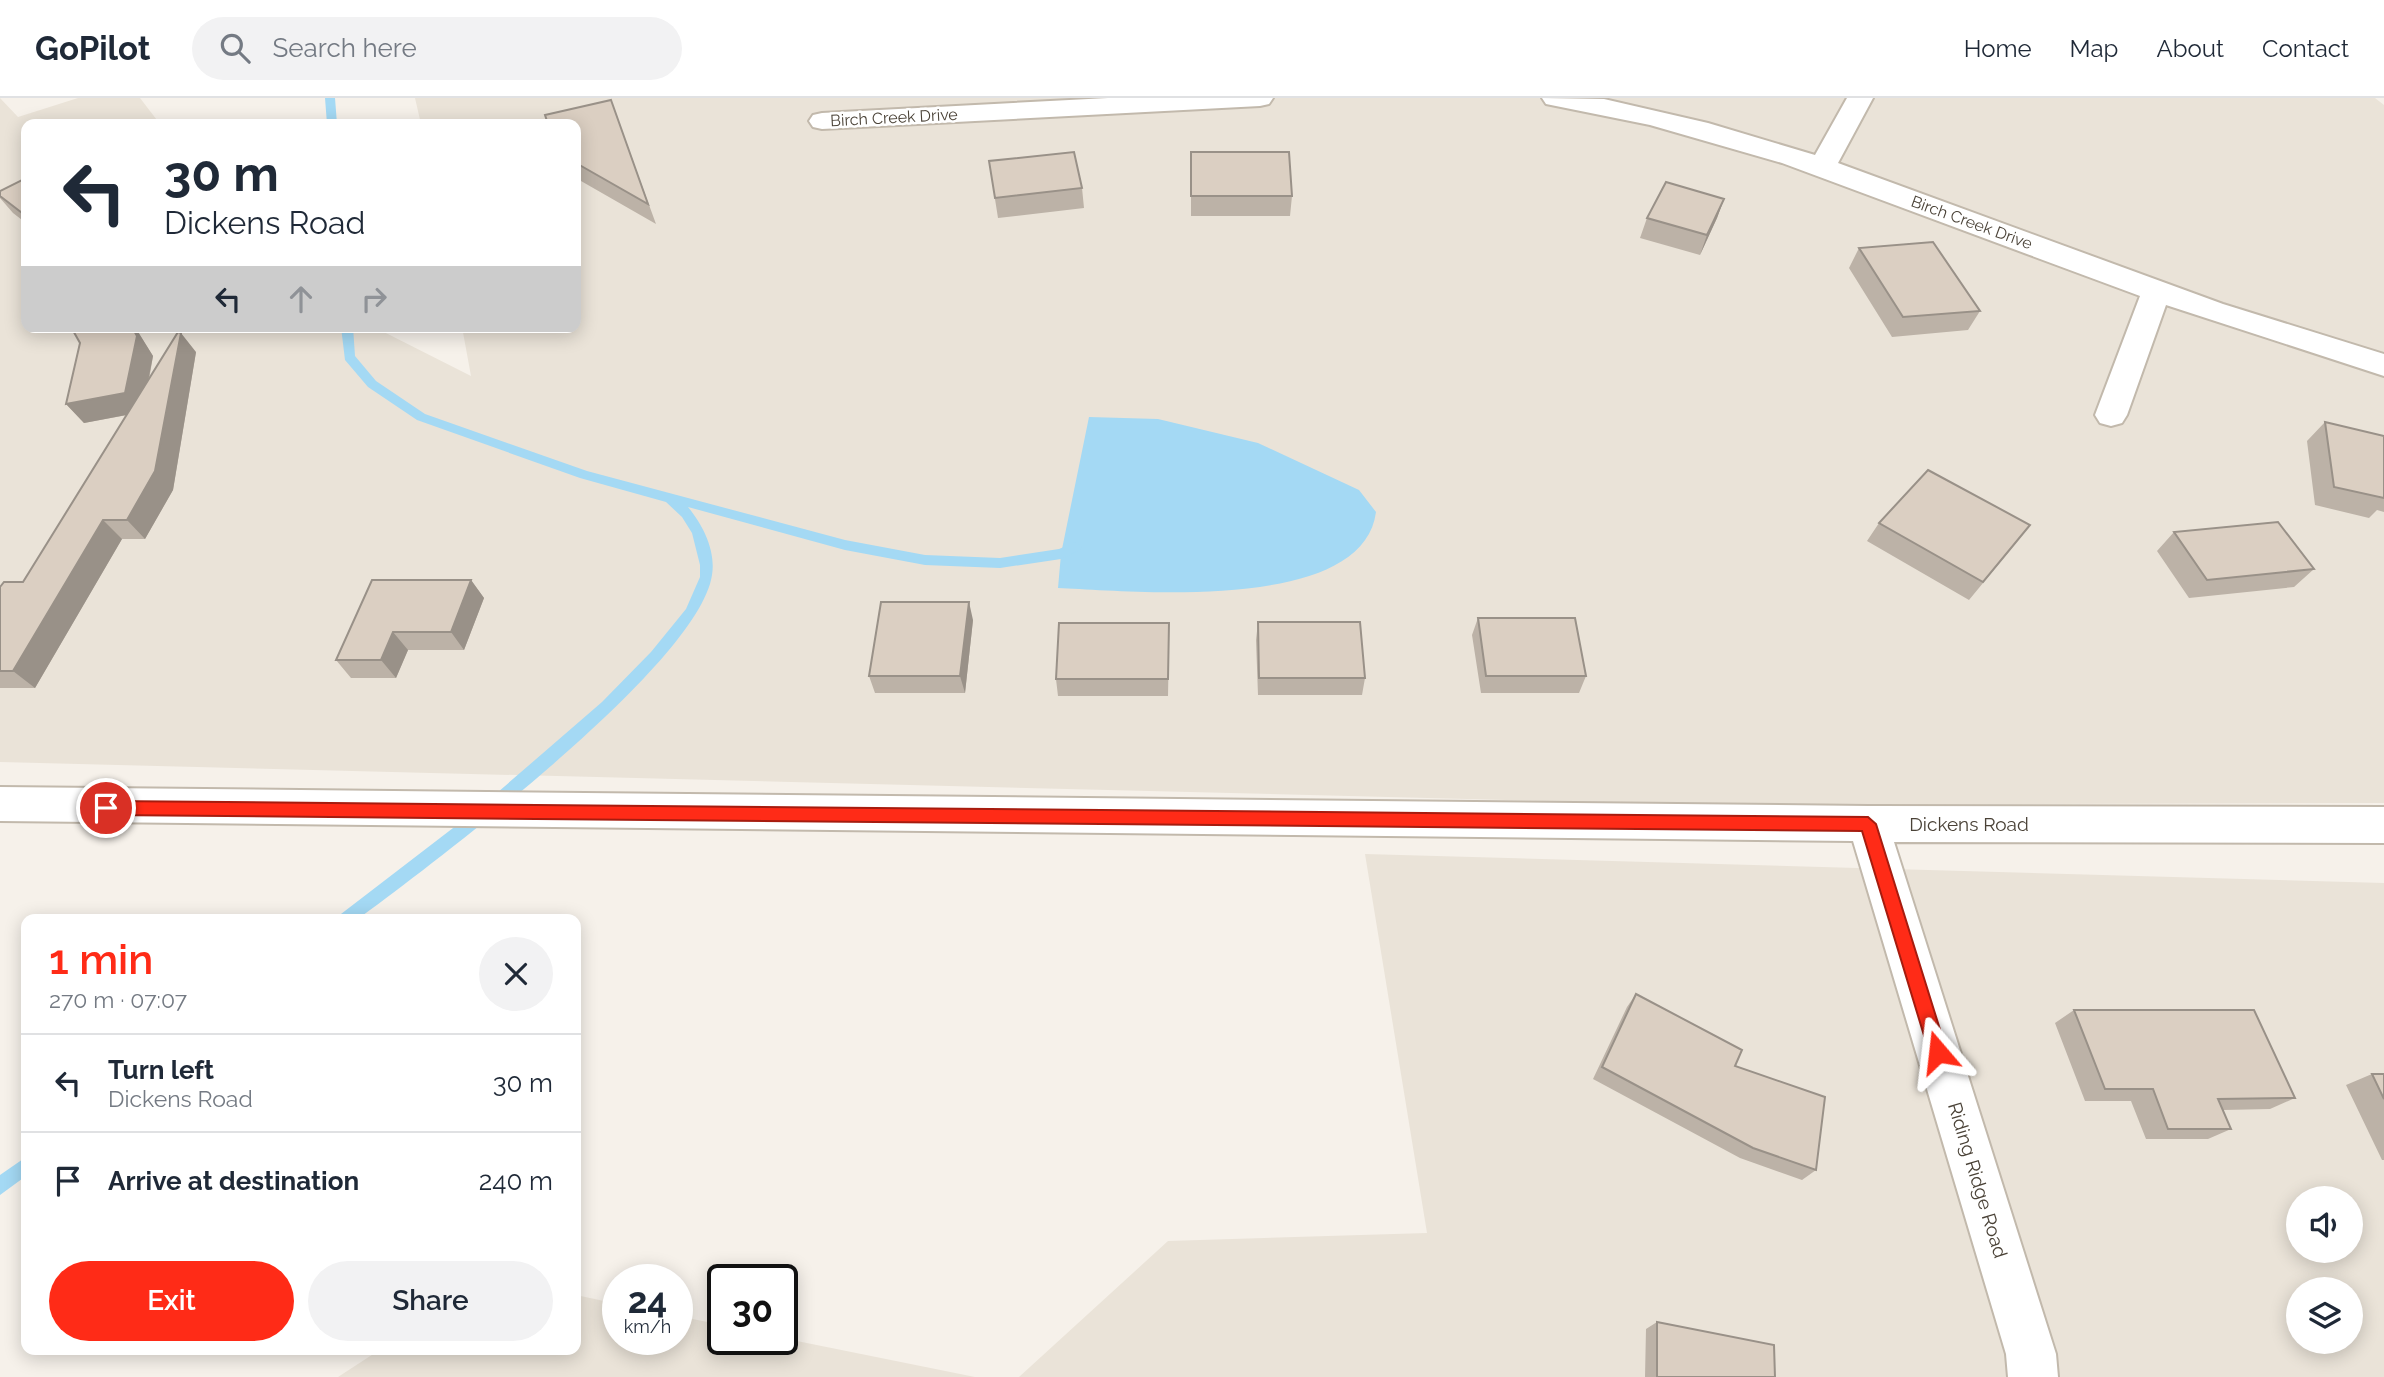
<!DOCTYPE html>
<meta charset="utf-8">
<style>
:root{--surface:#fff;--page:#f2f2f3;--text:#1f2937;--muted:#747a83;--line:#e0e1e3;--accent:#ff2b17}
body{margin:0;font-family:Raleway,sans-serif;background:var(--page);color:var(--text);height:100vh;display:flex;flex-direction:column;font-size:26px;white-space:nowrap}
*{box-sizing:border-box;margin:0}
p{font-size:23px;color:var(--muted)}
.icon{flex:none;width:38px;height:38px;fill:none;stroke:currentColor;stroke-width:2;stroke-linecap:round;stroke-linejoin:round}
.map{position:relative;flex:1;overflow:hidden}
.details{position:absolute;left:21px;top:816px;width:560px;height:441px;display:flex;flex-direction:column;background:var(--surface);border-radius:14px;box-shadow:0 4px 18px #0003}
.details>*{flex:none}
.hud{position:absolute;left:21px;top:21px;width:560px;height:214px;border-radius:14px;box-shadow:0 4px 18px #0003;background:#fff;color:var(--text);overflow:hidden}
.controls{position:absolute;left:2286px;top:1088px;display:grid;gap:14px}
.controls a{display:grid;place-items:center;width:77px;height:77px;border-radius:50%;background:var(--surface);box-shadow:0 4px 18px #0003;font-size:35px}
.speed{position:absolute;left:602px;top:1166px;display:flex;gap:14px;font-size:35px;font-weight:700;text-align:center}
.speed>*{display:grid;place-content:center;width:91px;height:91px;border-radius:50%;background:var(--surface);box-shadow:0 4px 18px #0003;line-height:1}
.speed small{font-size:18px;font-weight:400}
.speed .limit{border:4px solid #111;border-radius:10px;background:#fff;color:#111}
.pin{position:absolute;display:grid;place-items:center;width:60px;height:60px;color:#fff;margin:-30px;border:4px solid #fff;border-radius:50%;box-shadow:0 2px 7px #0007}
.me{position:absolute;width:77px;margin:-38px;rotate:343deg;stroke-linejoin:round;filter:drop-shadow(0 0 5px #0008)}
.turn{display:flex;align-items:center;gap:24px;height:147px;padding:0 28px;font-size:32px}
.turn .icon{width:91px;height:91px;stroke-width:2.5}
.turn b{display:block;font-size:49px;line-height:60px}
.lanes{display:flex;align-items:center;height:66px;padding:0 28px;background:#0003;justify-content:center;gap:35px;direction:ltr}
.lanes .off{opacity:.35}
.round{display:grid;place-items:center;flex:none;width:74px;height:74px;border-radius:37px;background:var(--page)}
.head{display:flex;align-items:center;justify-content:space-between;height:119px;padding:0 28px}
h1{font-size:42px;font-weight:600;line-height:52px;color:var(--accent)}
.action{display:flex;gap:14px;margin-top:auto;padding:14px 28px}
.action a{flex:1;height:80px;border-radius:42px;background:var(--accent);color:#fff;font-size:28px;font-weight:600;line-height:80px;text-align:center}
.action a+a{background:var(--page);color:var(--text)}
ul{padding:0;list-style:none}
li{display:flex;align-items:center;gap:21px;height:98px;padding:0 28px;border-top:2px solid var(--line)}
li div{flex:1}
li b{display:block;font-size:26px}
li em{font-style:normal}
header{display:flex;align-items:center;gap:42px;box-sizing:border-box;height:98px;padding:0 35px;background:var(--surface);border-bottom:2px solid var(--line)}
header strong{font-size:33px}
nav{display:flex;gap:38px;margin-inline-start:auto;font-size:24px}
.search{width:490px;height:63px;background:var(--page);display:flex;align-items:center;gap:18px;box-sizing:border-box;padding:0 24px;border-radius:38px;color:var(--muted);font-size:26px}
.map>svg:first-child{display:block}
.residential{fill:#eae3d8;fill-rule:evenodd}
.water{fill:#a4d9f4}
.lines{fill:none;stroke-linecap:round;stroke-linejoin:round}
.stream{fill:#a4d9f4;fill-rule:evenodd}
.minor-casing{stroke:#c2b9ac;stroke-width:4}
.minor{fill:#fff;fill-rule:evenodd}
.wall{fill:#bcb2a7}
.shaded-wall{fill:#999188}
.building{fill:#dbcfc2;stroke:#999188;stroke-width:2}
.route{fill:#ff2b17;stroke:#a61c0f;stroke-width:2}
.labels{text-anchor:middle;stroke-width:5;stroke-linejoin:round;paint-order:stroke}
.far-street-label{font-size:16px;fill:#4a4237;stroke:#fff}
.street-label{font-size:19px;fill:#4a4237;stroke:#fff}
</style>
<header>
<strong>GoPilot</strong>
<div class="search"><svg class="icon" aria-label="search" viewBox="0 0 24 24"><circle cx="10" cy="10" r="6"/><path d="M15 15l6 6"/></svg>Search here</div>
<nav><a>Home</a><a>Map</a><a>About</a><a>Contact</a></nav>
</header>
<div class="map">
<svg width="2384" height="1279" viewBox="0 0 2384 1279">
<rect width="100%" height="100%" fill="#f6f1ea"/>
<path class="residential" d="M0 0 18 19 78 0H140L160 26H26V229H374L471 278 462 229H576V26H421L415 0H2375L2384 7V705L1703 707 0 664Z
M1365 756 2384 785V1279H1019L1168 1143 1427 1135ZM2298 1101H2350V1153H2298ZM2298 1192H2350V1244H2298Z
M576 1197 618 1206V1241H677V1218L723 1227V1241L782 1240 975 1279H338L381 1251H576Z"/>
<path class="water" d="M1089 319 1158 321 1258 345 1359 392 1376 414C1363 516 1130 493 1058 490L1061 456Z"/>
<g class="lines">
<path class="stream" d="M325 0H335L337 26H327Z
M341 229H353L355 258 376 283 425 316 587 373 845 442 925 457 1000 460 1059 451 1076 444 1082 449 1080 452 1061 461 1000 470 925 467 845 452 688 409C703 427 716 453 712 477 699 566 435 764 358 821H338L341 816 483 707 602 604 651 554 686 511 700 479V467L692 435 682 419 666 404 580 380 417 322 368 289 345 262Z
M26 1059V1078L0 1097V1077Z"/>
<defs>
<path id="minor" d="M1108 0H1273L1269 6 1260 8 822 31 813 29 809 23 813 17 822 15Z
M1542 0 1604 1 1708 25 1815 57 1847 0H1873L1838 65 2223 206 2384 256V278L2166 207 2127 317 2122 325 2111 328 2100 325 2095 317 2140 198 1782 65 1650 27 1546 6Z
M0 689 1868 708 2384 709V745L1894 744 2056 1256 2058 1279H2008L2006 1256 1853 743 0 723Z"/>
</defs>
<use href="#minor" class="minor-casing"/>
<use href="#minor" class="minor"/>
</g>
<path class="wall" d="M618 22 656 126 581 83 576 84V26Z
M1191 54 1292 98 1290 118H1191Z
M989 63 1082 90 1084 110 998 120Z
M26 80V125L13 115 0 100V93Z
M1724 101 1717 120 1700 157 1640 140 1647 120Z
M1859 150 1980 213 1968 232 1892 239 1849 170Z
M71 229H135L153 258 149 282 196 254 173 392 145 441H122L35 590H0V489L23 484 127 317 84 325 66 306 80 245Z
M2325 324 2384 338V414L2377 412 2369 420 2315 407 2307 343Z
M1879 425 2016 445 1969 502 1867 443Z
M2174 434 2314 471 2294 489 2189 500 2157 453Z
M471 482 484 500 464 552H408L396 580H351L336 562Z
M1478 520 1586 578 1579 595H1481L1472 537Z
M973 522 965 595H875L869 578Z
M1258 524 1365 580 1362 597H1258L1256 542Z
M1169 543 1168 598H1058L1056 581Z
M1636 896 1735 968 1816 1072 1802 1082 1740 1060 1593 981 1627 909Z
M2074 912 2295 1000 2270 1011 2223 1012 2231 1031 2208 1041H2146L2131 1003H2085L2055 925Z
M2372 976H2384V1062H2382L2346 987Z
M1657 1224 1775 1279H1645L1646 1231Z"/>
<path class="shaded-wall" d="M576 71 581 83 576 84Z
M1724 101 1717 120 1700 157 1707 137Z
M132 229H135L153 258 142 314 84 325 66 306Z
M181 235 196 254 173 392 145 441 127 422Z
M103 422 122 441 35 590 13 573Z
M471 482 484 500 464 552 451 534Z
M969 504 973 522 965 595 960 578Z
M393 534 408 552 396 580 381 562Z"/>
<path class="building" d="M611 2 648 106 576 65V26H548L545 17Z
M1074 54 1082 90 995 100 989 63Z
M1191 54H1289L1292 98H1191Z
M26 80V118L0 98V93Z
M1666 84 1724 101 1707 137 1647 120Z
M1933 144 1980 213 1903 219 1859 150Z
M71 229H132L137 238 125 295 66 306 80 245Z
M178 234 181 235 155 373 127 422H103L13 573H0V489L4 484H23Z
M2325 324 2384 338V400L2334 389Z
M1928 372 2030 427 1983 484 1879 425Z
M2278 424 2314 471 2207 482 2174 434Z
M372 482H471L451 534H393L381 562H336Z
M881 504H969L960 578H869Z
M1478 520H1575L1586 578H1486Z
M1258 524H1360L1365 580H1259Z
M1059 525H1169L1168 581H1056Z
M1636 896 1742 952 1735 968 1825 999 1816 1072 1753 1050 1602 969Z
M2074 912H2254L2295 1000 2218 1001 2231 1031H2168L2153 991H2105Z
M2372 976H2384V1001Z
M1657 1224 1774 1247 1775 1279H1657Z"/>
<path class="route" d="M106 703 1868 719 1876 726 1947 954 1945 961 1938 963 1932 961 1929 954 1862 733 106 717 98 710Z"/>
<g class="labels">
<g class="far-street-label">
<text transform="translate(894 19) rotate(-3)" y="6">Birch Creek Drive</text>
<text transform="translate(1972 124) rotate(20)" y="6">Birch Creek Drive</text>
</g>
<g class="street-label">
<text x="1969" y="733">Dickens Road</text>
<text transform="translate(1978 1082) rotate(73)" y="7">Riding Ridge Road</text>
</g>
</g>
</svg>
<div class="controls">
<a><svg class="icon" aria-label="sound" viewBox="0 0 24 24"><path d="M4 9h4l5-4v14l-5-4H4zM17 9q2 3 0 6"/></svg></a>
<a><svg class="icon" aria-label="layers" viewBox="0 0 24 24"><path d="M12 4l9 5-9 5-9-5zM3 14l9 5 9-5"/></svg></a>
</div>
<div class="speed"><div>24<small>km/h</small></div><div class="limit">30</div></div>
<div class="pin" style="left:106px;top:710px;background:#d93025"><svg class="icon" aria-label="arrive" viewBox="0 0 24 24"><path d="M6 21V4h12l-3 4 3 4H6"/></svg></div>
<svg class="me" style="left:1938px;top:954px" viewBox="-20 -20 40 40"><path d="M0-17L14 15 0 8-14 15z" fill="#ff2b17" stroke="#fff" stroke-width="4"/></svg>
<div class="hud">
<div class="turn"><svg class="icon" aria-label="left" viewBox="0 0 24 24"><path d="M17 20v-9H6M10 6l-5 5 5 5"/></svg><div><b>30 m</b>Dickens Road</div></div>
<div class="lanes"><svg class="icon" aria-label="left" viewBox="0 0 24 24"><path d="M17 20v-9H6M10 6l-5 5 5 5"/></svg><svg class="icon off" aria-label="ahead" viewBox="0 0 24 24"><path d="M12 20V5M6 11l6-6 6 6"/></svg><svg class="icon off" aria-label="right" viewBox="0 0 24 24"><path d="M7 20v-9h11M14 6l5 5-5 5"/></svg></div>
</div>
<section class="details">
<div class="head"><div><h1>1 min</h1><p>270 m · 07:07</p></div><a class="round"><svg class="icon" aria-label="close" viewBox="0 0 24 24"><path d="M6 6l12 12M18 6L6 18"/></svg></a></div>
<ul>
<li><svg class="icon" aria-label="left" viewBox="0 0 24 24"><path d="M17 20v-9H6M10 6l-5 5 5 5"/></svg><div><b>Turn left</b><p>Dickens Road</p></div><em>30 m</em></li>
<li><svg class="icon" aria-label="arrive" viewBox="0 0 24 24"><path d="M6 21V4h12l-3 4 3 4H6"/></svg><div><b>Arrive at destination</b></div><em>240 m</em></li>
</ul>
<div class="action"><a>Exit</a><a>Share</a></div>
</section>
</div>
